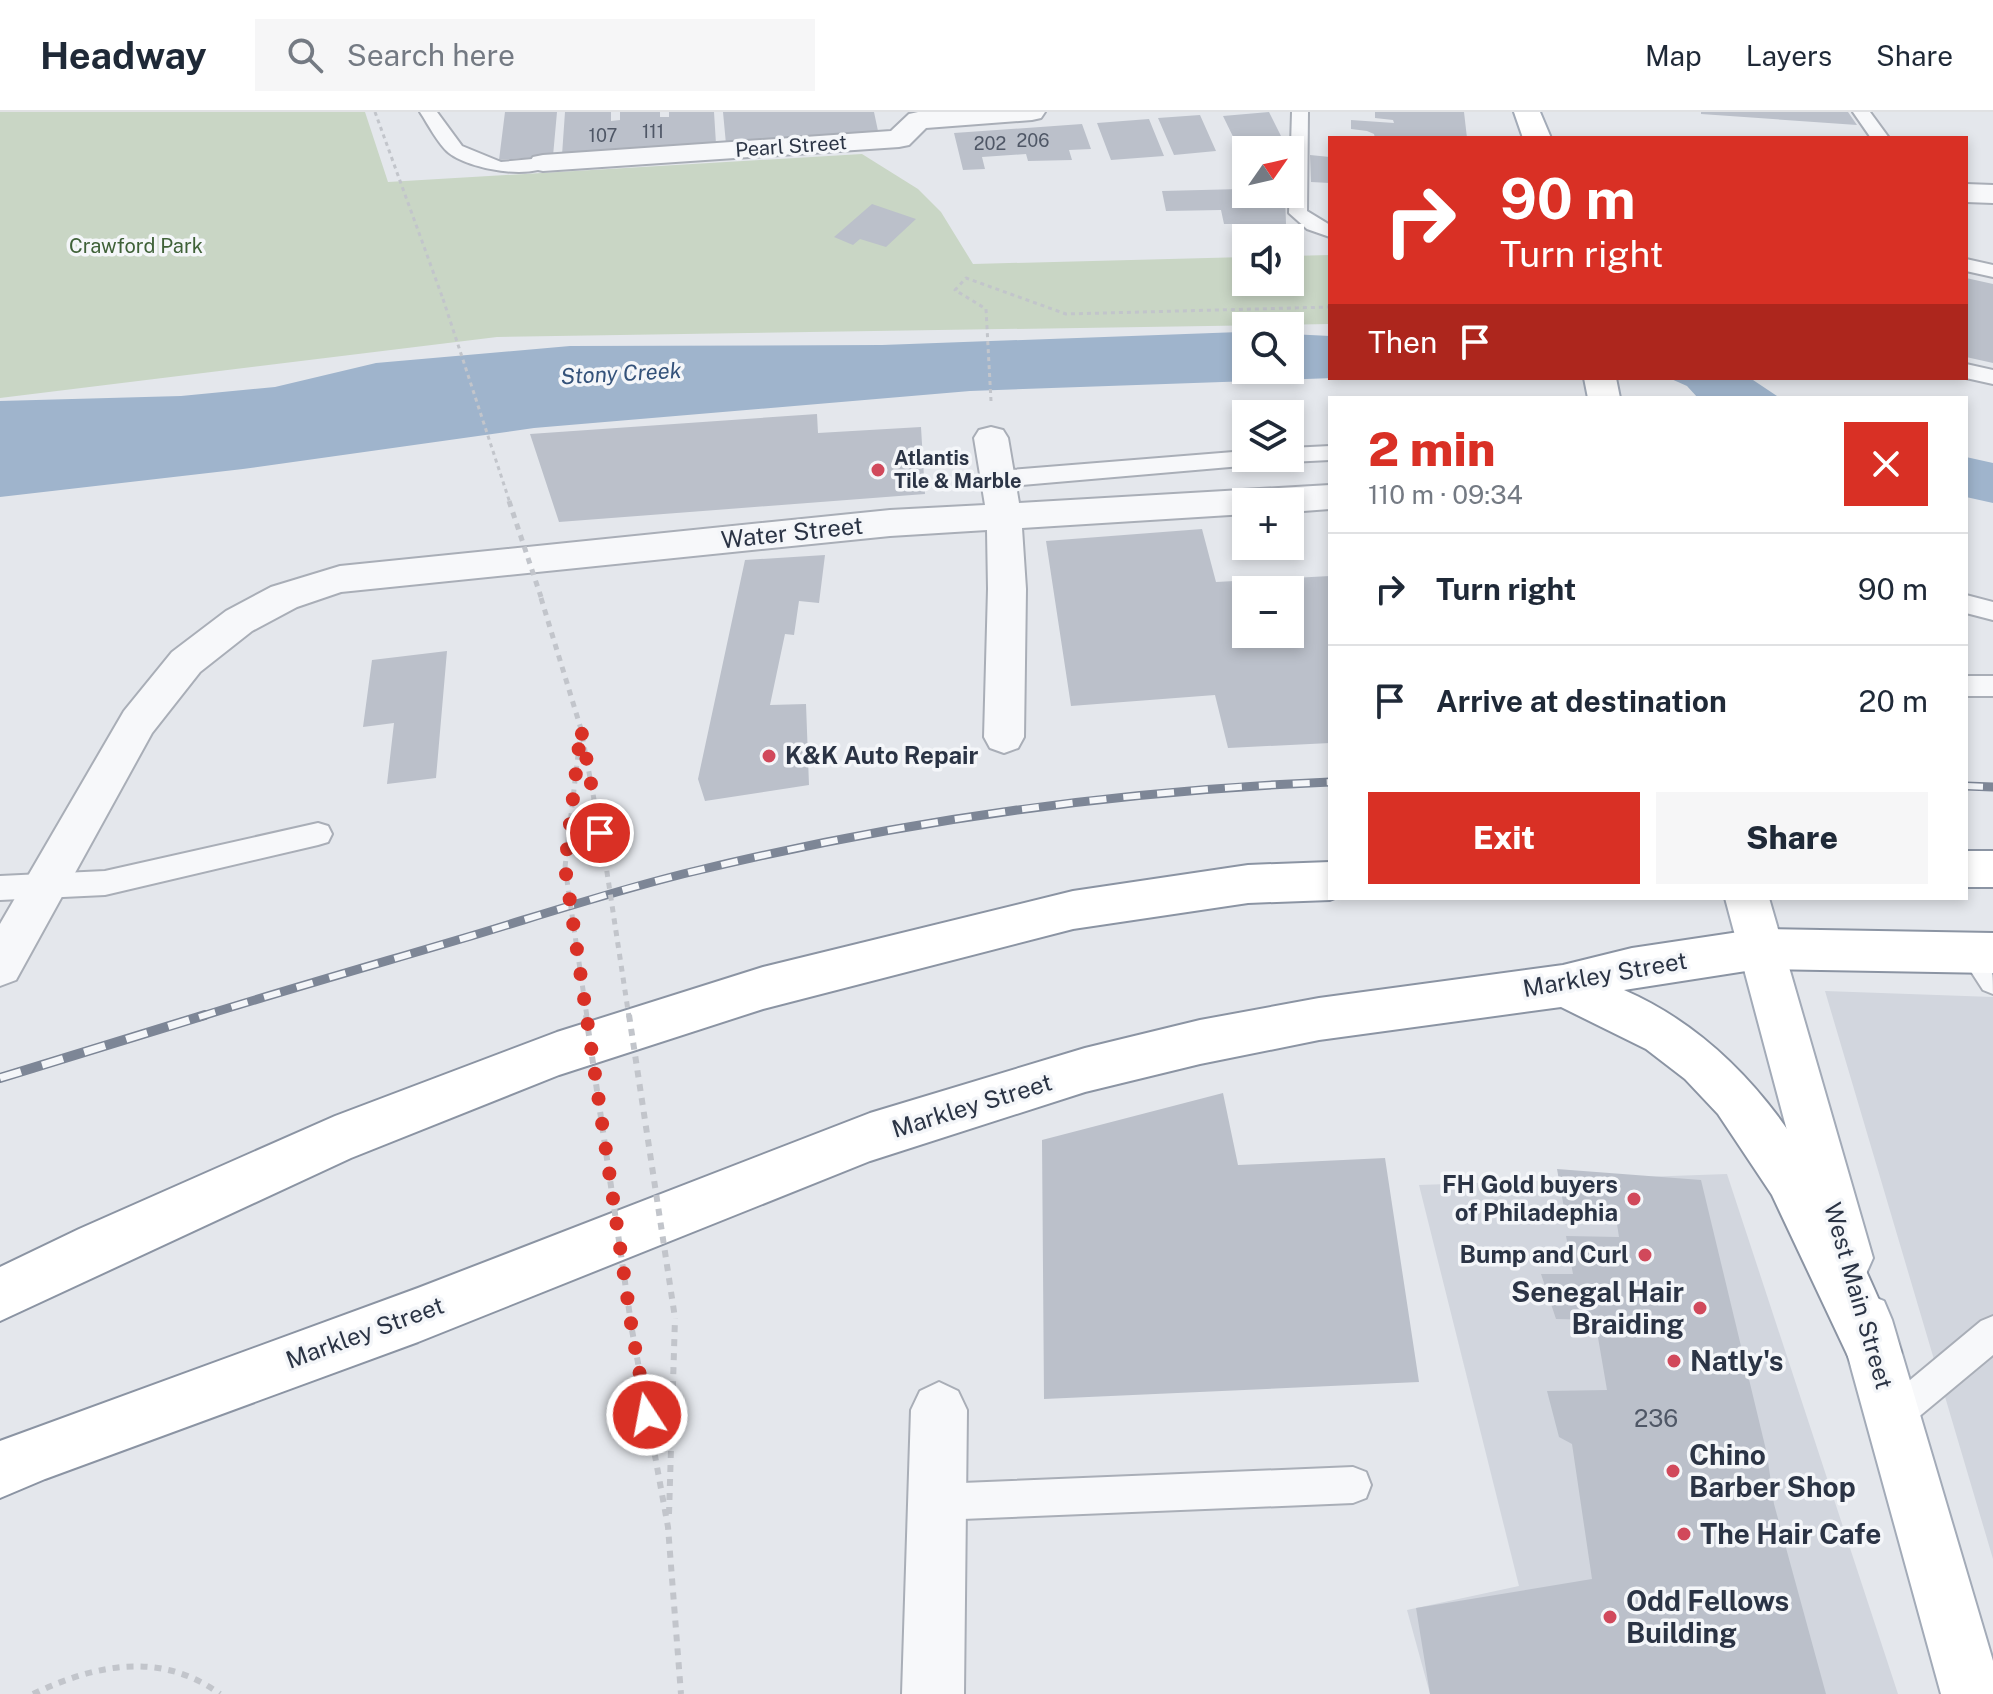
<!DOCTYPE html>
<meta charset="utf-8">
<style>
:root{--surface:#fff;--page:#f6f6f7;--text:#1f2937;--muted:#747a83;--line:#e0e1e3;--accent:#d93025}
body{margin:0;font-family:"Public Sans",sans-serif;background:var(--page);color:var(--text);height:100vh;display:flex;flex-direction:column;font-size:30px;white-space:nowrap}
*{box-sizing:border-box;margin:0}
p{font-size:26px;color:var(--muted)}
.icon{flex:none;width:44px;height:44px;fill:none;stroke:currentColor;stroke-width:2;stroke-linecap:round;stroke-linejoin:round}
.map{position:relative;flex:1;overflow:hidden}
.details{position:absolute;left:1328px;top:284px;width:640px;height:504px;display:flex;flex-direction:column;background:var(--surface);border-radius:0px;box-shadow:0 4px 12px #0003}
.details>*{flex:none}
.hud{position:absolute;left:1328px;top:24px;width:640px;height:244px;border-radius:0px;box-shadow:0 4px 12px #0003;background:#d93025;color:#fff;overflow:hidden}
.needle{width:52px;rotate:56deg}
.fabs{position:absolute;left:1232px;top:24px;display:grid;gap:16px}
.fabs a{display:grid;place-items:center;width:72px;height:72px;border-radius:0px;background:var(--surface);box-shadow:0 4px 12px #0003;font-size:40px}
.pin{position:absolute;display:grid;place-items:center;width:68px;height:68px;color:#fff;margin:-34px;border:4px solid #fff;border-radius:50%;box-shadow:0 2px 8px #0007}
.me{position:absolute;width:88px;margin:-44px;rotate:349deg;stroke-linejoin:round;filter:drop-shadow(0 0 6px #0008)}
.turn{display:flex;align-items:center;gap:28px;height:168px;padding:0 40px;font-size:36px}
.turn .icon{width:104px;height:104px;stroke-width:2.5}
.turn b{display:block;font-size:56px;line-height:68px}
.then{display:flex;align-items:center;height:76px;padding:0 40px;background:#0003;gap:16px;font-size:30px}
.round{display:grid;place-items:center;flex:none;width:84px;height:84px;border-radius:0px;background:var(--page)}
.headline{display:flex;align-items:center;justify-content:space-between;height:136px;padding:0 40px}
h1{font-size:48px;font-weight:800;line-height:60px;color:var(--accent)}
.button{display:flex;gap:16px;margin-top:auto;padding:16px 40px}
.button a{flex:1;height:92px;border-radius:0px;background:var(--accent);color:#fff;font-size:32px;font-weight:800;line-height:92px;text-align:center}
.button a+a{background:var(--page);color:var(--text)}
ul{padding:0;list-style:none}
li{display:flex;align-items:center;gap:24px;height:112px;padding:0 40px;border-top:2px solid var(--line)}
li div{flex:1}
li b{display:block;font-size:30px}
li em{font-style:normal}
header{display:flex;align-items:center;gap:48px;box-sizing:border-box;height:112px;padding:0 40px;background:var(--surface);border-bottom:2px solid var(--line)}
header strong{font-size:38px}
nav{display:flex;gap:44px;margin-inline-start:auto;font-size:28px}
.search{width:560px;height:72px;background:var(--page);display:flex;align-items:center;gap:20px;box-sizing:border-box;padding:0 28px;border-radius:0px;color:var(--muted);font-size:30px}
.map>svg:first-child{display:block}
.built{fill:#d2d6de}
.green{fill:#c9d6c5}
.water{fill:#9fb4cc}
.building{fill:#bbc0ca;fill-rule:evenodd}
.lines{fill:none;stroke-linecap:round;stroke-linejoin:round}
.lane-casing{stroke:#a9aeb7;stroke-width:4}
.street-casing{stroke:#a9aeb7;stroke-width:4}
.primary-casing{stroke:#a3abb8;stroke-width:4}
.highway-casing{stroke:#8b94a3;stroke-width:4}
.path-far2{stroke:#c2c5cb;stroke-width:3;stroke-dasharray:4 4;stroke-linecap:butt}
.path-far1{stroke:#c2c5cb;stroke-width:5;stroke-dasharray:6 6;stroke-linecap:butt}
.path{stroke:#c2c5cb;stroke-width:6;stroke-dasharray:7 7;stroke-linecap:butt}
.lane{fill:#f7f8fa;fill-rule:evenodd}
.street{fill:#f7f8fa;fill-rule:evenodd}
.primary{fill:#fff;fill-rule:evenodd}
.highway{fill:#fff;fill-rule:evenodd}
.rail-far1-casing{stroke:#7d8696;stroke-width:9}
.rail-casing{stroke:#7d8696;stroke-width:10}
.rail-far1{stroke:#f4f6f9;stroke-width:6;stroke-dasharray:17;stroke-linecap:butt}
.rail{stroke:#f4f6f9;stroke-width:7;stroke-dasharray:22;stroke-linecap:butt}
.path-bridge-far2{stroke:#c2c5cb;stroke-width:3;stroke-dasharray:4 4;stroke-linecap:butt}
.path-bridge-far1{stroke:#c2c5cb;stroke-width:5;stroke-dasharray:6 6;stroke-linecap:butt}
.path-bridge{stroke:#c2c5cb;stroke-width:6;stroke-dasharray:7 7;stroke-linecap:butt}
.route{stroke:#d93025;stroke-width:14;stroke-dasharray:0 25.2}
.poi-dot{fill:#d1495b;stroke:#f4f6f9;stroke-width:3}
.labels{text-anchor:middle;stroke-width:7;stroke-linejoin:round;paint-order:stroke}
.far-number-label{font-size:18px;fill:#4f5766}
.far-street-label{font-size:20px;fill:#2b3445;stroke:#f4f6f9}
.far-park-label{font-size:20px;fill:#3f6138;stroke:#f4f6f9}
.far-poi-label{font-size:20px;font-weight:bold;fill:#2b3445;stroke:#f4f6f9;text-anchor:start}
.far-water-label{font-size:22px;font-style:italic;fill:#34527a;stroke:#f4f6f9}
.street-label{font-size:24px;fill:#2b3445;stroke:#f4f6f9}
.poi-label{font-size:24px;font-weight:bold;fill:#2b3445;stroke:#f4f6f9;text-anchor:end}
.near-number-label{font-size:24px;fill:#4f5766}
.near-poi-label{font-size:28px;font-weight:bold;fill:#2b3445;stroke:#f4f6f9;text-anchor:start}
</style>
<header>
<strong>Headway</strong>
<div class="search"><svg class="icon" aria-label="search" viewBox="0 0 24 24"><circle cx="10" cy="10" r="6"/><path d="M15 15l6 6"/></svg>Search here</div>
<nav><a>Map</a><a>Layers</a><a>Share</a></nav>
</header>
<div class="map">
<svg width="1993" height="1582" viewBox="0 0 1993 1582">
<rect width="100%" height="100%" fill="#e4e7ec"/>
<path class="built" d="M1825 879 1993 885V1447Z
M1727 1062 1898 1582H1430L1407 1498 1519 1474 1419 1073Z"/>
<path class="green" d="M0 0H365L388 70 862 42 918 77 941 100 973 152 1246 145V170H1290V144L1330 143V212L497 225 0 286Z"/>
<path class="water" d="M1240 220H1246V258H1290V222L1330 224V266H1334L970 279 534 316 243 357 0 385V289L181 284 275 275 376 251 570 234 882 233Z
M1669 266H1750L1780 286H1698L1687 274Z
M1966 345 1993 351V391L1966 385Z"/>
<path class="building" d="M505 0H557L553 44 499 48Z
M565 0H611V9L620 8V0H660V5H669V0H714L716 32 562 43Z
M723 0H874L878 19 726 32Z
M1269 0 1288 38H1263L1262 35 1239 37 1223 4Z
M1375 0H1464L1467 26H1375L1374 22 1367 19 1351 17V8L1394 11 1393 8 1375 6Z
M1701 0H1848L1857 13 1701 2Z
M1200 3 1216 39 1174 43 1158 6Z
M1149 7 1164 44 1111 48 1097 11Z
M1082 12 1091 37 1069 38 1072 48 1028 49 1026 42 982 45 985 57 963 58 954 21Z
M1310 43 1330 45V71L1311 70Z
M1246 64V82H1285L1286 112H1224L1221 98 1166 99 1162 79 1241 77 1238 65Z
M872 92 916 107 886 135 860 127 853 133 834 125Z
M1966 166 1993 172V251L1966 245Z
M817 302 818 321 921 315 925 382 559 410 530 322Z
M1202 417 1216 470 1330 464V631L1228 636 1215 583 1071 594 1046 429ZM1246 478H1290V522H1246Z
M825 443 819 491 799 489 794 523 785 522 770 593 806 592 809 673 705 689 698 667 745 448Z
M447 539 436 666 387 672 394 611 363 615 372 548Z
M1223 981 1238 1053 1385 1046 1419 1270 1044 1287 1042 1028Z
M1557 1057 1701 1068 1767 1342 1774 1392 1826 1582H1430L1416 1496 1592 1467 1572 1332 1559 1325 1547 1279 1607 1278 1595 1208 1556 1207 1541 1162H1573L1566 1124 1619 1125 1617 1112 1566 1107Z"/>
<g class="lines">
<defs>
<path id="lane" d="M420 0H437L462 34 501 50 543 46 552 51C533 69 469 57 449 41 438 32 428 12 420 0Z
M1292 0H1308L1307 99 1330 113V125L1307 117 1289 101Z
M1853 0H1870L1889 26H1871Z
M1966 147 1993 153V165L1966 159Z
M1966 252 1993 258V272L1966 266Z
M1330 334V348L1290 350 1281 346H1290V336Z
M1246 339V346H1264L1261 351 1253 353 998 375 990 372 987 367 990 362 998 359Z
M1966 483 1993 490V508L1966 501Z
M1966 564H1993V584H1966Z
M318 711 328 714 332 722 328 730 318 733 105 783 0 788V764L105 759Z
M1973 828C1993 837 1993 860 1993 882L1983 878 1959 841 1963 832Z
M1993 1204V1243L1904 1317 1892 1323 1880 1317 1874 1305 1880 1293 1981 1209Z
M1353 1355 1366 1360 1371 1373 1366 1386 1353 1391 937 1408 924 1403 919 1390 924 1377 937 1372Z"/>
<path id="street" d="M918 0H1045L1041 6 1032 8 926 16 909 33 899 35 543 59 533 57 529 51 533 45 543 43 891 19 909 2Z
M1966 72 1993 73V91L1966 90Z
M991 315 1003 318 1008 326 1019 391 1330 373V397L1290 400V390H1246V402L1022 416 1026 477 1024 625 1018 636 1004 641 990 636 984 625 988 477 987 418 890 424 341 480 297 495 252 519 200 560 152 621 16 868 0 874V812L124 599 172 540 226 499 271 475 340 454 890 398 985 393 974 326 979 318Z
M939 1270 958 1279 967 1298 964 1582H902L911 1298 920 1279Z"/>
<path id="primary" d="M1514 0H1540L1551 26H1523Z
M1584 266H1616L1620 286H1588Z
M1725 786H1769L1873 1146 1865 1164 1847 1172 1829 1164 1821 1146Z
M1865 1181 1884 1189 1892 1208 1993 1549V1582H1941L1838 1208 1846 1189Z"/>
<path id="highway" d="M1966 739H1993V775H1966Z
M1330 750V786H1335L1330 788 1248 791 1073 817 763 897 559 963 351 1046 0 1209V1155L79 1117 335 1004 557 920 763 855 1073 779 1248 753Z
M1759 817 1993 821V861L1759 857 1624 878C1773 943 1842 1098 1901 1240L1893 1259 1874 1267 1855 1259 1772 1083 1718 1002 1685 967 1646 937 1561 895 1319 928 1200 952 1085 980 870 1049 418 1230 45 1367 0 1386V1329L418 1176 870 1001 1085 936 1200 908 1319 886 1563 853 1632 836Z"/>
</defs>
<use href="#lane" class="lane-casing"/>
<use href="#street" class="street-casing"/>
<use href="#primary" class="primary-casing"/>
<use href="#highway" class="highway-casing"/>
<path class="path-far2" d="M375 0 443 187
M991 289 986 197 955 178 966 166 1066 202 1330 195"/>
<path class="path-far1" d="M541 486 581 617 605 747
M565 755 580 626"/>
<path class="path" d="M632 1218 668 1415 681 1582
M669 1402 675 1206
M33 1582C96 1552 161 1539 220 1582"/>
<use href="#lane" class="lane"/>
<use href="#street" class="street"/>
<use href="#primary" class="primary"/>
<use href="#highway" class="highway"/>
<defs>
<path id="rail-far1" d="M1966 674 1993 675
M199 905C289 877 380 851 471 824 544 802 617 778 691 760 901 709 1114 679 1330 670"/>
<path id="rail" d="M0 966 205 903"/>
</defs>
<use href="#rail-far1" class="rail-far1-casing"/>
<use href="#rail" class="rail-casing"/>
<use href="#rail-far1" class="rail-far1"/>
<use href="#rail" class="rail"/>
<path class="path-bridge-far2" d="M443 187 510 391"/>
<path class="path-bridge-far1" d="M509 389 541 485
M605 747 629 905
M565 755 587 905"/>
<path class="path-bridge" d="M586 903 632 1218
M629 903 675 1206"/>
</g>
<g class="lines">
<path class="route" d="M600 721 581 617 565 755 632 1218 647 1303"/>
</g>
<g class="poi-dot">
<circle cx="878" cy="358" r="8"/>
<circle cx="769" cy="644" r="8"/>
<circle cx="1634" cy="1087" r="8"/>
<circle cx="1645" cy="1143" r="8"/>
<circle cx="1700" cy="1196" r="8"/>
<circle cx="1674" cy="1249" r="8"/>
<circle cx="1673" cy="1359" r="8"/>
<circle cx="1684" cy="1422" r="8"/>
<circle cx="1610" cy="1505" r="8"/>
</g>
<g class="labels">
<g class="far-number-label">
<text x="653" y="26">111</text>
<text x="603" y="30">107</text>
<text x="1033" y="35">206</text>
<text x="990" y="38">202</text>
</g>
<g class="far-street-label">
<text transform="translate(791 34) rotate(-4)" y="7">Pearl Street</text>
</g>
<g class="far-park-label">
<text x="136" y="141">Crawford Park</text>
</g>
<g class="far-poi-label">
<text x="894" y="353">Atlantis<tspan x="894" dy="23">Tile &amp; Marble</tspan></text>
</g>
<g class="far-water-label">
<text transform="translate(621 261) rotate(-3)" y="8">Stony Creek</text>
</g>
<g class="street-label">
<text transform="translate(792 421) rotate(-6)" y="8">Water Street</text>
<text transform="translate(1605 863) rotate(-10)" y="8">Markley Street</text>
<text transform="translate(972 994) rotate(-17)" y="8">Markley Street</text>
<text transform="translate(1858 1184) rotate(74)" y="8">West Main Street</text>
<text transform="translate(365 1221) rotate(-20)" y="8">Markley Street</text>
</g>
<g class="poi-label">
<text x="785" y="652" text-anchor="start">K&amp;K Auto Repair</text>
<text x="1618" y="1081">FH Gold buyers<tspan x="1618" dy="28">of Philadephia</tspan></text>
<text x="1629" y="1151">Bump and Curl</text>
</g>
<g class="near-number-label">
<text x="1656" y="1315">236</text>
</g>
<g class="near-poi-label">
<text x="1684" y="1190" text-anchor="end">Senegal Hair<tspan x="1684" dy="32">Braiding</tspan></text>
<text x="1690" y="1259">Natly's</text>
<text x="1689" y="1353">Chino<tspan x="1689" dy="32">Barber Shop</tspan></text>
<text x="1700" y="1432">The Hair Cafe</text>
<text x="1626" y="1499">Odd Fellows<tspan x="1626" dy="32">Building</tspan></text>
</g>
</g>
</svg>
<div class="fabs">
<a><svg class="needle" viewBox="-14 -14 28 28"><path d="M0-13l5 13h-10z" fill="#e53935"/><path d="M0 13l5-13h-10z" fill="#747a83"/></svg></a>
<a><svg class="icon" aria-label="sound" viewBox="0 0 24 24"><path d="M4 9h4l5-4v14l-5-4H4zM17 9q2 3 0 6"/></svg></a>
<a><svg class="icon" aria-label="search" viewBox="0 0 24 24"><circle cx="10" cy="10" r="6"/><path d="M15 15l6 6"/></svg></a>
<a><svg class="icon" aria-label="layers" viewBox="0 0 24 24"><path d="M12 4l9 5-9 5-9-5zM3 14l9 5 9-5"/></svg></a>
<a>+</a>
<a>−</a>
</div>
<div class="pin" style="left:600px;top:721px;background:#d93025"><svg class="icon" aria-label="arrive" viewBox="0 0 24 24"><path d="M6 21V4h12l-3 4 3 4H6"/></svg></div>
<svg class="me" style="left:647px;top:1303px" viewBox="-20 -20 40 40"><circle r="17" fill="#d93025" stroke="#fff" stroke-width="3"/><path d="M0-11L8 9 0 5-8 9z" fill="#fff"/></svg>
<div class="hud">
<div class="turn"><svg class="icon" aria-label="right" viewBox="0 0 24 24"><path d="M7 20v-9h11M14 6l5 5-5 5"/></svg><div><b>90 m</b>Turn right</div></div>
<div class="then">Then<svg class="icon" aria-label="arrive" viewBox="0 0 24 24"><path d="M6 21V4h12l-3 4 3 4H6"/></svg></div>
</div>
<section class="details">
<div class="headline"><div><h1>2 min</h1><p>110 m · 09:34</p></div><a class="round" style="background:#d93025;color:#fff"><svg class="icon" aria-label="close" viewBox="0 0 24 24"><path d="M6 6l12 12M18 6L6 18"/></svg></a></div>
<ul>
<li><svg class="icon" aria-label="right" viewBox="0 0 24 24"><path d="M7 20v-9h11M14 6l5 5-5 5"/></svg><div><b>Turn right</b></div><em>90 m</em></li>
<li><svg class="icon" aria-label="arrive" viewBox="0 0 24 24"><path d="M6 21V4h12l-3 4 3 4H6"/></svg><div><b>Arrive at destination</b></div><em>20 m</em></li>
</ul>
<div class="button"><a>Exit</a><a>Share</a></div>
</section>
</div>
